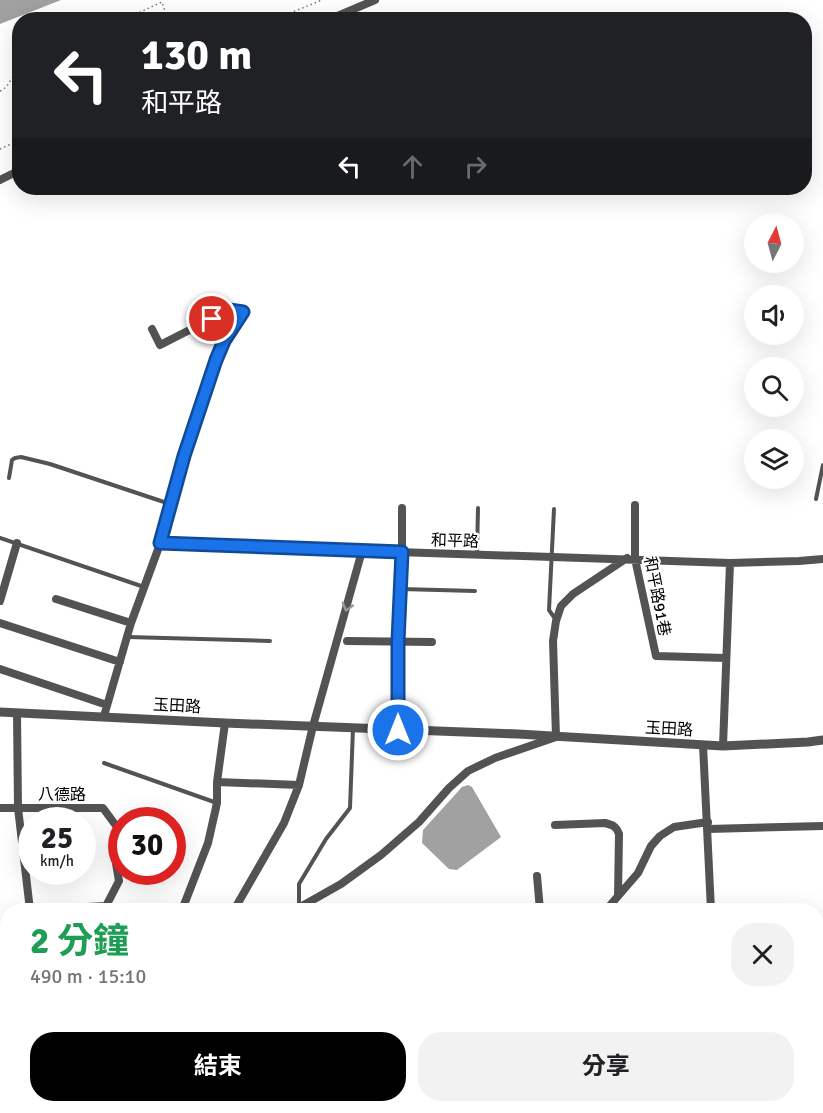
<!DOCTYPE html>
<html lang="zh-TW">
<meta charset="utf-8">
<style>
:root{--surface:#fff;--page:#f2f2f2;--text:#202124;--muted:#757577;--accent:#000}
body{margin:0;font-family:Signika,"Noto Sans TC",sans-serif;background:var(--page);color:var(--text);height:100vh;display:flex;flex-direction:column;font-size:22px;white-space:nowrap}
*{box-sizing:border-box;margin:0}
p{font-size:20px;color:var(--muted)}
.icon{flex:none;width:33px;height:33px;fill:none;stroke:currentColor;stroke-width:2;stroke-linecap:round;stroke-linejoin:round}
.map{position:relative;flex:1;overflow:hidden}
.drawer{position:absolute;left:0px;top:903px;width:824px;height:210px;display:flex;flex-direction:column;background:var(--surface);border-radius:24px 24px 0 0;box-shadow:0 6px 24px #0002}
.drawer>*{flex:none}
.banner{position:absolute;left:12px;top:12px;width:800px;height:183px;border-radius:24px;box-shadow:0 6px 24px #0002;background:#202124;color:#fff;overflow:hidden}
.needle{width:39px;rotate:6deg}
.controls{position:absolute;left:744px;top:213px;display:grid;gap:12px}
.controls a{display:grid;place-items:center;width:60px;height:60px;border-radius:50%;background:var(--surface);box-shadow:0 6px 24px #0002;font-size:30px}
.speed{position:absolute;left:18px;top:807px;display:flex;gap:12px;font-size:30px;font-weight:700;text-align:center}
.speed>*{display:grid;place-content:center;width:78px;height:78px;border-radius:50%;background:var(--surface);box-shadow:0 6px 24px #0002;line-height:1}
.speed small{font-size:15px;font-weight:400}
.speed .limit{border:9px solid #d22;background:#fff;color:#111}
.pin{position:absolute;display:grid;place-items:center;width:51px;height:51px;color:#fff;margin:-26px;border:3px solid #fff;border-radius:50%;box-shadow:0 2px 6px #0007}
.me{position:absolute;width:66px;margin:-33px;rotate:0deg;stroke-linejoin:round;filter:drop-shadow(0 0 4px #0008)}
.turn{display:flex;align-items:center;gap:21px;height:126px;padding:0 30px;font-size:27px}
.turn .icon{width:78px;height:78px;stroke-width:2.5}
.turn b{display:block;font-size:42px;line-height:51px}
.lanes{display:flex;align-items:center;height:57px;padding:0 30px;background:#0003;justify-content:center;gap:30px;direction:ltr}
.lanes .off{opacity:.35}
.round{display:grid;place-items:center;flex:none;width:63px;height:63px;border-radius:24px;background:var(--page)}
.headline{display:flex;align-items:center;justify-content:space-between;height:102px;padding:0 30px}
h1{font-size:36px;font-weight:700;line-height:45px;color:#1e9e55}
.button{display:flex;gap:12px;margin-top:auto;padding:12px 30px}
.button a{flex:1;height:69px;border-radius:24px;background:var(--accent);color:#fff;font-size:24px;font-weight:700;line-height:69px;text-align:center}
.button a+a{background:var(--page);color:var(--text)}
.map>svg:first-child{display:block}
.green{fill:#dadada}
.water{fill:#a1a1a1}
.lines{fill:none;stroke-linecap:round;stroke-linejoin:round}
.path{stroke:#757575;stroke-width:1.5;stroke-dasharray:1.5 3;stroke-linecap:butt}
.service{stroke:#535353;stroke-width:4}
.minor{stroke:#535353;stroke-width:8}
.tertiary{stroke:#535353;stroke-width:9}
.oneway{stroke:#989898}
.route-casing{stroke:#114b97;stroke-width:15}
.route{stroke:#1a73e8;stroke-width:10}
.labels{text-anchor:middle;stroke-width:4.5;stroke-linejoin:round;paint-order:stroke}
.street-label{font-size:16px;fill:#000;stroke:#fff}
</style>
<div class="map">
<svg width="823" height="1113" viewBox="0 0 823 1113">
<rect width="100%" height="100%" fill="#fff"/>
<path class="green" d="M816 942H823V984L816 985V966L820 965H816Z"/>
<path class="water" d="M0 0H61L0 24Z
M468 785 472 787 501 837 457 870 449 869 422 843 423 830 462 787Z"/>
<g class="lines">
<path class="path" d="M123 20 162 2 168 20
M273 20 322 0
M0 91C11 86 8 78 20 72
M0 149 20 140"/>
<path class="service" d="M9 478 12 460 15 458 21 457 50 464 170 504
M816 499 823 465
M554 509 549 610 556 620
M0 538 144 587
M477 554 478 508
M401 589 475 591
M128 637 270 641
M104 763 217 803
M299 906V884L326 839 350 808 353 728"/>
<path class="minor" d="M328 20 375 0
M0 180 20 170
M635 505V559L656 656 726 658
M160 544 730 563 799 561 823 559
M56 599 131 623
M0 601 17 543
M0 623 120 662
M347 641 432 642
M0 669 107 705
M17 713 18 808 30 910
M104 716 131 623 160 544 170 504 204 394 224 341 243 312 229 310 160 345 152 329
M398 730V641L402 552V508
M703 745 711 910
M723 746 730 563
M217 782 299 785
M0 808H103L117 827 116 863 119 881 106 906 30 910
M555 825 605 823C613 825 616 826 619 834L618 896
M708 829 823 826
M537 876 540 910
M182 910 208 843 217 803V782L225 723
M234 910 284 823 299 785 313 726 362 551
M295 910 341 884 381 855 419 822 449 788 468 771 495 758 556 737 553 641 556 621 561 606 573 594 627 558
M606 910 638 873 651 846 660 836 674 827 708 822
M816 995H823
M0 1096 8 1102
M12 1106 22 1113
M65 1106 66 1113
M189 1106 192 1113
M328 1106V1113
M815 1106V1113
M149 1113 165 1106"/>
<path class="tertiary" d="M0 712 225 723 518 734 723 746 808 742 823 740"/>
</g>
<defs><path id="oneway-chevron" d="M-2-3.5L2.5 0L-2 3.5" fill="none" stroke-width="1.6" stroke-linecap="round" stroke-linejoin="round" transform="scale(1.5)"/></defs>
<use class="oneway" href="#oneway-chevron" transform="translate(347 607) rotate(106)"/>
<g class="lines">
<defs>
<path id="route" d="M212 319 229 310 243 312 224 341 216 360 184 456 160 543 402 552 398 641V730"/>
</defs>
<use href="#route" class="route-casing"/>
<use href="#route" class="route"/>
</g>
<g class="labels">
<g class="street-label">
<text transform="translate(455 540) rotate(2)" y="6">和平路</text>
<text transform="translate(658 596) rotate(79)" y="6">和平路91巷</text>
<text transform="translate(177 705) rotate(3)" y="6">玉田路</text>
<text transform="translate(669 728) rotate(3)" y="6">玉田路</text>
<text x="62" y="800">八德路</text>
</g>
</g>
</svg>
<div class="controls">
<a><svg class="needle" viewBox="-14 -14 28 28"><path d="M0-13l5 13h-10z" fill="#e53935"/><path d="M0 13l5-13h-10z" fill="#757577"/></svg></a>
<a><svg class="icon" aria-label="sound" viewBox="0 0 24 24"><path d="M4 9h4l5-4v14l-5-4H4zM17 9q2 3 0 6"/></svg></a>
<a><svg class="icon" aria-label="search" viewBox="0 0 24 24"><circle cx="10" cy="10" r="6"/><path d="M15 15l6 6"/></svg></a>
<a><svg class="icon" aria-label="layers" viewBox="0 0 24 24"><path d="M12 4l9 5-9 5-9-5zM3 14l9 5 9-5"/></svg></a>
</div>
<div class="speed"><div>25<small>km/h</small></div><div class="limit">30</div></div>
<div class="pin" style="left:212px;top:319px;background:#d93025"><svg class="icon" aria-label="arrive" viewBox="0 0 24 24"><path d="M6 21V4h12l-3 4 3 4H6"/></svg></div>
<svg class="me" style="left:398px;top:730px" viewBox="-20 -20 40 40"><circle r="17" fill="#1a73e8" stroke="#fff" stroke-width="3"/><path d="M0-11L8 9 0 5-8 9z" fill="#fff"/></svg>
<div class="banner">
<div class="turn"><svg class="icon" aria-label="left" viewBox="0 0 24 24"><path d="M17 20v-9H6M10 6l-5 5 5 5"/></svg><div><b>130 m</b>和平路</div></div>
<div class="lanes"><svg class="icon" aria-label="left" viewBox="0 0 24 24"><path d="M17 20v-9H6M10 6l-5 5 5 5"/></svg><svg class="icon off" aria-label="ahead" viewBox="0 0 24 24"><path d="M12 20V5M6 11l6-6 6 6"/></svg><svg class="icon off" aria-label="right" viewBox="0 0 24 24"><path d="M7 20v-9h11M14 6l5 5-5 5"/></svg></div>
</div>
<section class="drawer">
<div class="headline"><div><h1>2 分鐘</h1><p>490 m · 15:10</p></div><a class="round"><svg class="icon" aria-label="close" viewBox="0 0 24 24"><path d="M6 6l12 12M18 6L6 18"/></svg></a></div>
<div class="button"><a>結束</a><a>分享</a></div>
</section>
</div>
